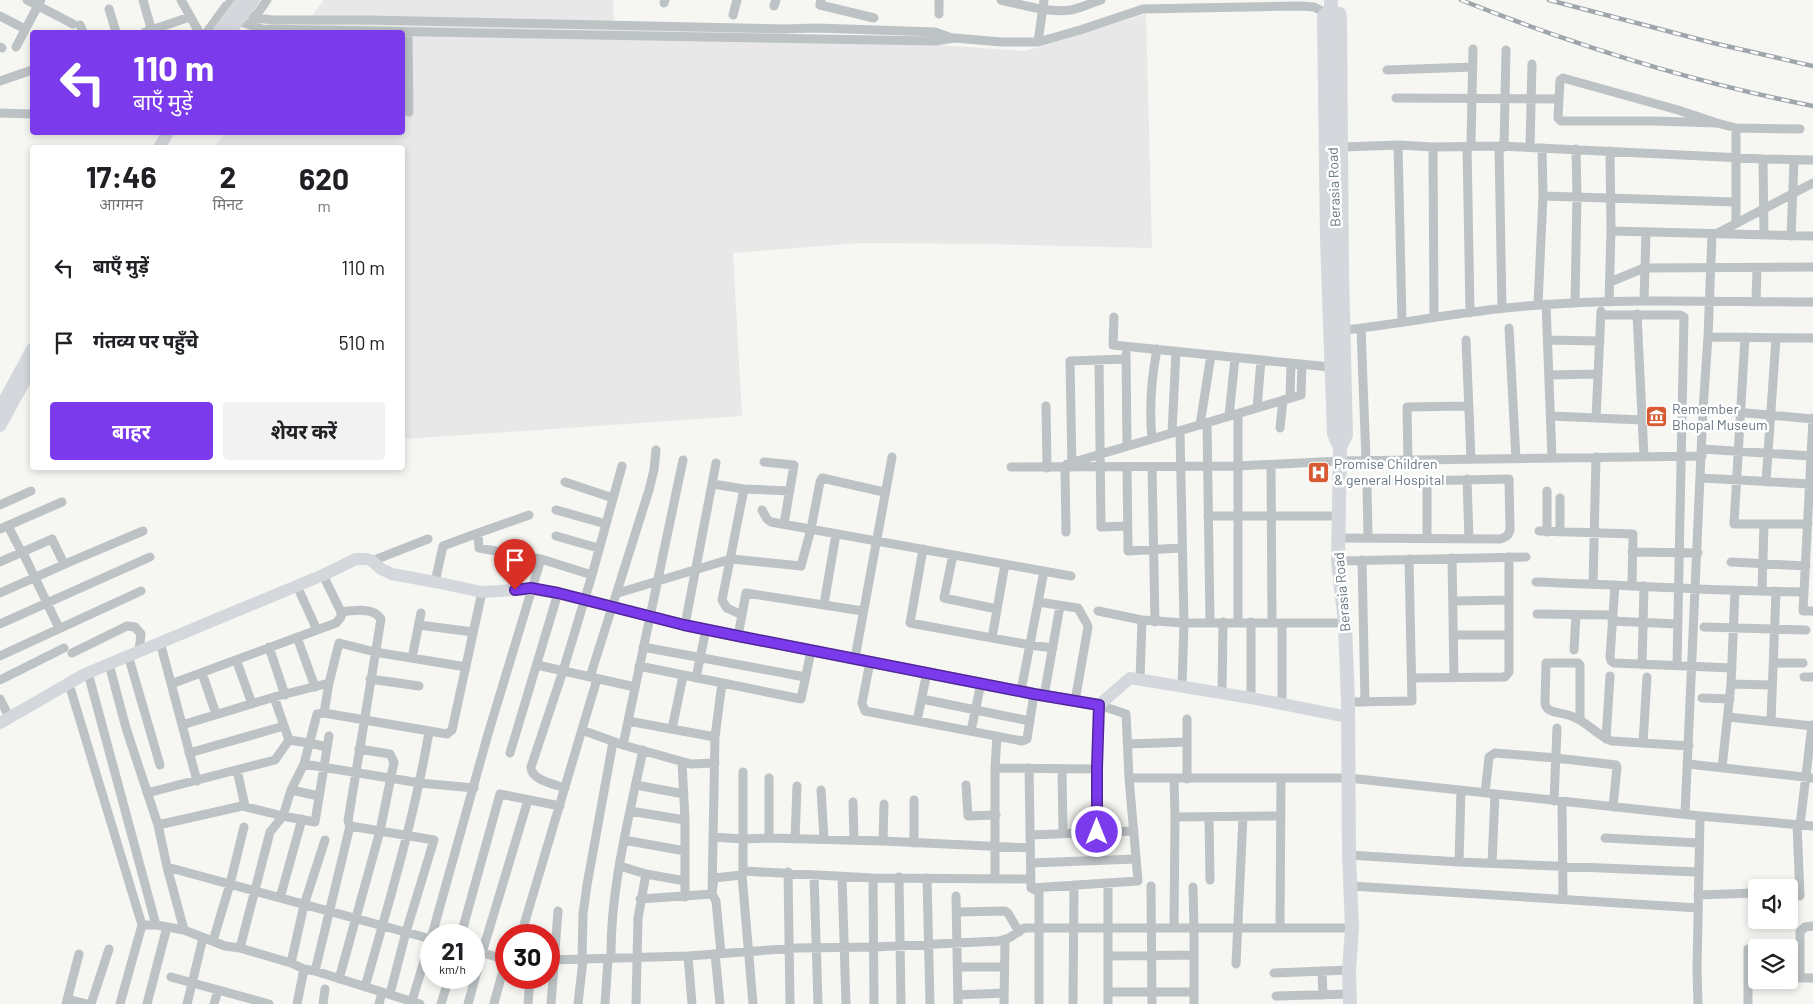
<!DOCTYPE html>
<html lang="hi">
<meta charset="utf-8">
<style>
:root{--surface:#fff;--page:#f2f2f2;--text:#202124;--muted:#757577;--accent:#7c3aed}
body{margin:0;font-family:Barlow,"Noto Sans Devanagari",sans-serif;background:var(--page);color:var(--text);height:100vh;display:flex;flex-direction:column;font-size:19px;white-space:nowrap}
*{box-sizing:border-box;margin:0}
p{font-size:16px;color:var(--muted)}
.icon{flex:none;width:28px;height:28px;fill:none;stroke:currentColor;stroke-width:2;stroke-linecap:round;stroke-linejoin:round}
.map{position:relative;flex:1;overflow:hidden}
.drawer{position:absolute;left:30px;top:145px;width:375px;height:325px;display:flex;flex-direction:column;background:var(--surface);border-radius:5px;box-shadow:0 2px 8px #0003}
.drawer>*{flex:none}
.guide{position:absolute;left:30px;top:30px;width:375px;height:105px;border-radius:5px;box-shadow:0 2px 8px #0003;background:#7c3aed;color:#fff;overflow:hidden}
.fabs{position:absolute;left:1748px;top:879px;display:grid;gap:10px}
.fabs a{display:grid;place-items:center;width:50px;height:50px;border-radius:5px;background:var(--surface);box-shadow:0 2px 8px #0003;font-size:25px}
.speed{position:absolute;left:420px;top:924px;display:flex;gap:10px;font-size:25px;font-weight:700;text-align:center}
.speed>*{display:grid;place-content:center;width:65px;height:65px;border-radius:50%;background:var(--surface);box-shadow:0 2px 8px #0003;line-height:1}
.speed small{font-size:12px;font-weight:400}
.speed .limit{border:8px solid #d22;background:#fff;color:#111}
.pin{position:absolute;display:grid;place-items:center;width:42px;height:42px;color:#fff;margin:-51px -21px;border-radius:50% 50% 50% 0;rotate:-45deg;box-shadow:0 0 5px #0007}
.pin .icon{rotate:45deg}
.me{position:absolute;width:55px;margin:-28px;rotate:0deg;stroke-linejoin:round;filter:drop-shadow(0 0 4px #0008)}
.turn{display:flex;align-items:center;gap:18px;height:105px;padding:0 20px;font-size:22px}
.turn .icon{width:65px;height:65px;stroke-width:2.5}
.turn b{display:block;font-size:35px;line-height:42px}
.eta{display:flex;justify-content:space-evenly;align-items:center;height:85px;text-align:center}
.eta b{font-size:30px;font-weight:700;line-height:35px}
.action{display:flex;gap:10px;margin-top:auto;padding:10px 20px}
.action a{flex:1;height:58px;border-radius:5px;background:var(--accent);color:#fff;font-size:20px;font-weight:700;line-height:58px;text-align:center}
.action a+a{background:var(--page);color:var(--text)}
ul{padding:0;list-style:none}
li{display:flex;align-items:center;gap:15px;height:75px;padding:0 20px}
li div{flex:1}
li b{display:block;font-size:19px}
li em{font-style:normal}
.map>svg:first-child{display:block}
.built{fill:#e7e8e7}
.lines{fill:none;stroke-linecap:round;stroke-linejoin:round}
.street{stroke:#bdc2c5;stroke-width:9}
.secondary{stroke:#d4d8dc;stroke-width:12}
.primary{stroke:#d4d8dc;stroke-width:14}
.rail-casing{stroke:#9fa6ab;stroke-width:4.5}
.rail{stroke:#fff;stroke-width:2.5;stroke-dasharray:8;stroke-linecap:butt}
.route-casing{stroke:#51269a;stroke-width:12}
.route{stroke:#7c3aed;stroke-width:9}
.labels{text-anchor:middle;stroke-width:5;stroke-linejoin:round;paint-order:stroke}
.street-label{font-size:14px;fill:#677682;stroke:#fff}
.poi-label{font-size:14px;fill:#677682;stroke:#fff;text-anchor:start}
</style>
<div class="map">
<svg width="1813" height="1004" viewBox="0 0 1813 1004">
<rect width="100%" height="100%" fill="#f6f6f3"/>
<path class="built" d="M324 0H613L614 23 1025 51 1146 14 1152 248 987 244 860 243 733 253 742 416 403 439 402 148H214L225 133 402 132V32H299Z"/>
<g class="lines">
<path class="street" d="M27 0 73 24
M143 0 152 32
M181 0 199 32
M821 0 820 5 874 18
M939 0V14
M1001 0C1023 5 1048 13 1071 10 1081 8 1091 3 1101 0
M230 1 255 18 273 20H368L784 29 816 28 935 32 952 38
M664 3 665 0
M774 6 776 0
M109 9 116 32
M223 10 238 21 262 29 935 41 955 38 1001 42H1038L1080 30 1143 9 1300 6 1314 7 1326 13
M733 15 737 0
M0 16 25 29
M253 20 267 0
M80 25 83 32
M145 32 190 17
M207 32 226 6
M408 32 409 112
M1038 42 1044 0
M0 47 2 48
M16 47 41 0
M1387 70 1473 67
M0 81 32 70
M1396 98 1559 99
M0 113 32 114
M1717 123 1678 110 1563 78 1560 80 1558 118 1561 121H1654L1717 123 1736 128 1800 129
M1398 145 1402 322
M1499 146 1502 309
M1343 147 1398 145 1433 147 1499 146 1763 159 1813 160
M1433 147 1434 317
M1504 147 1506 50
M1530 147 1532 64
M1763 159 1764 235
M1543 196 1736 202
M1736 223V128
M1611 231 1813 236
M1718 233 1813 183
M1791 236 1794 161
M1610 282 1644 268 1813 267
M1644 301 1646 232
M1609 302 1611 231 1610 151
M1756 302 1757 268
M1575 303 1577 196 1576 149
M1546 304 1552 458
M1538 305 1543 196 1542 148
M1470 313 1467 147 1471 144 1473 49
M1637 314 1644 457
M1601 315H1680L1684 317 1677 665
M1114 317 1113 345 1330 367
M1361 328 1366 461
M1509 328 1516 459
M1344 330C1409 323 1474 309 1540 305 1631 298 1722 302 1813 302
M1708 337 1813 338
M1745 337 1734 524H1808
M1466 340 1471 459
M1548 340 1600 341
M1126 354 1127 446
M1099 360 1101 527 1127 526
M1549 375 1598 374
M1290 398 1291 363
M1046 406 1047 468
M1257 408 1261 360
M1703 409 1813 419
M1238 414V622
M1229 416 1235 358
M1551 416 1642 420
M1596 418 1601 311
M1813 418 1803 611H1813
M1207 423 1210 622
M1200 425 1211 355
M1280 428 1283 400
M1180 431 1184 623 1182 686
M1172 433 1176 351
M1152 439C1149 408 1151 380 1157 349
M1702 449 1811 456
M1408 460 1407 407 1469 406
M764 462 794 465 784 524
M1067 464 1301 395 1302 364
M1271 465 1272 623
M1011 467 1237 466 1340 461 1702 456
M1065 467 1066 532
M1072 467 1070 361 1126 359
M1127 467 1128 551 1181 548
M1152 467 1155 622
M1701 478 1810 484
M1467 479 1469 539
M565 482 613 498
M1766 482 1776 338
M713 484 744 489 790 491
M1547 491V532
M1560 498V532
M0 505 31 491
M556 510 606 524
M762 510 767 519 771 522 1071 576
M1208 516H1340
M8 526 22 553
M0 529 62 502
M1539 531 1633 534 1632 585
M478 533 529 515
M556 536 598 548
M1339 538 1500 539C1506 537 1509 536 1510 529L1509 479 1369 482 1367 485 1368 538
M1427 539V480
M923 549 910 623 1030 645 1053 648
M1632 552 1698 553
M23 553 59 628
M953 555 944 598 997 609
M1452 558 1454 678
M1362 560 1365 702
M372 561 428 539
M1338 561 1526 557
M0 562 52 539 64 564
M1731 562 1806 566
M592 575 622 466
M435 582 443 546 478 533 479 548 541 559
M1536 582C1626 585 1715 591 1804 592
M1593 584 1596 457
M1615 585 1610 657 1611 661 1614 663 1732 668
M297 586 317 630
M1762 591 1764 524
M0 593 72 561 143 531
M618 593 731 559 801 566 811 529 820 482 822 478 884 492
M1453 601 1509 600
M1038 602 1078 608 1087 624 1088 627 1075 701
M824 604 836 534
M1098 611 1142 620 1184 623H1345
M341 612C353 610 374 607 381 619L348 821 350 826 434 840 406 932 390 994
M1537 614 1613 615
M742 615 727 608 722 600 744 489
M1612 621 1677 624
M1282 623V704
M0 624 150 557
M419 625 473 632
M685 625 716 463
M1704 627 1806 630
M1453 635H1509
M738 636 746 593 863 611
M297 637 315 687
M992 638 1005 564
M160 642 197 781
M269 647 285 695
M643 647 805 677
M1574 650 1576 615
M72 653 127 626 135 627 141 634 139 651
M128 655 160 765
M0 656 141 591
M412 658 421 613
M855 658 892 457
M237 662 252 704
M870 662 862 703 865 711 1022 741 1027 739 1034 694
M1774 663H1803
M109 664 126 728 158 825 167 867 184 930
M537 665 635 687
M1642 665 1644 586
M639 666 801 699 811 651
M88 673 156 925
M202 673 216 714
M590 677 649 490 654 470 656 450
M1804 677H1813
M696 678 706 629
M1412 678 1505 677 1509 672V557
M370 679 419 686
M0 680 64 648
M1140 680 1142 620
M69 684 142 925 120 1004
M171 684 336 623 341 617V612L323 575
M1731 684 1772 685
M1021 691 1044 571
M1222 694 1223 622
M1044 696 1060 606
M274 697 289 740 309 743 327 747
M1251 698V622
M1702 698 1730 699
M0 699 9 717
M922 699 1030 721
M1348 702 1412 701 1409 559
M324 713 329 683 339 643 375 652 466 667
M1728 717 1813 726
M1187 719V779
M1580 719V665L1578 663H1546L1545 703C1546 714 1562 712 1571 716 1587 721 1597 736 1612 741L1689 746
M628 721 715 737
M917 721 927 672
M1771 721 1776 591
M182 725 274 697 329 683
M672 729 683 676
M582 730 623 745 691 764 715 763
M971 731 981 683
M1606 739 1610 676
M1643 743 1647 677
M1128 744 1187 742
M623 745 683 460
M189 753 284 726
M510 753 558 593
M682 762 685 820V897
M304 764 420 783 474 788
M1688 764 1813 778
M995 768 1097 769
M1029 768 1031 888 1039 892V1004
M1722 768 1731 684 1735 591
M1062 769 1063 833
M237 770 245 806
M743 772V871L742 875 753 1004
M1129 778H1349L1700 816 1813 826
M636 785 684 794
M966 785 968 816 996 815
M291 790 319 796
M821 790 824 839
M147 793 275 760 289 740
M1485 793 1489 757 1495 753 1556 758 1616 765 1617 767 1613 807
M914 800V843
M1554 801 1557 728
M853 802 854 840
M1562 802 1563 899
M630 811 685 820
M1685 814 1703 409 1708 337 1712 234
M1175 817 1281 816
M1209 817 1210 880
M1797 824 1800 896
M158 825 242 806 283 816 315 822 329 736
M1800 825 1812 725
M1030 835 1134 831
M713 837 742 839 769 838 883 841 1030 848
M769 838V778
M1605 838 1699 843
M795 839 797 786
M624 840 685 851
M883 841 884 804
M1349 855 1459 862 1698 872
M1459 862 1461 790
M1031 863 1136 859
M1492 863 1495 794
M620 866 646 874 685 881
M167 867 431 939
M743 871 873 878 1031 879
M788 872 790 1004
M814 875 818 1004
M842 877 846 1004
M899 877 901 1004
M873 878 874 1004
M927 878 930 1004
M995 879V768L997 736
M1108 883V1004
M1151 886 1152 1004
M1351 886 1698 908
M1193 887 1194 928V1004
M1031 888 1138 881 1129 778 1126 714 1099 705 1097 769V832
M1698 895 1756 893
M956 896 958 1004
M280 898 302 819
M640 899 712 894 714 878 742 875
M957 912 1005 911 1008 913 1019 932
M142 925H156L184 930 225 946 240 948 291 963 304 969 315 971 420 1004
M1174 928 1175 817 1174 779
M1280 928 1281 779
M432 935 488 734 541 559 592 575 563 671 531 767C531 780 554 784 565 788
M461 935 500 794 560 806
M521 935 597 679
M213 941 230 884 244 827
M240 948 270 832 283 816 291 790 304 764 317 714 324 713 447 734 452 730 482 592
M474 950 506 960
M721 953 716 901 712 894 715 737 722 683
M715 954 720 1004
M688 956 692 1004
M1108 956 1194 955
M611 959C610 888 629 818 643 750
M549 960 688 956 797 948 874 947 999 941 1009 938 1024 928H1352
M582 960 583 914 587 885 613 742
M291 963 304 905 325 840
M1236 964 1243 817
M958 967H1004
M315 971 350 826
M1322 971 1323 995
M1274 973 1349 970
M171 977 269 1004
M1789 978H1813
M1800 978V932L1805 927 1813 926
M339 979 380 831 394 762 390 754 359 749
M365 987C389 902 414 819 429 732
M1108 992H1194
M958 995 1004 993
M1276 996 1350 994
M67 999 87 1004
M412 1001 431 938
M494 1003 506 960
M66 1004 79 954
M91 1004 109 949
M147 1004 167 927
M187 1004 203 938
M214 1004 218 990
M297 1004 304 969
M323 1004 325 989
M379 1004 382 992
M441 1004 449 978
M468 1004 482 953 528 800
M528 1004 530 978
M551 1004 558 911
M578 1004 583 960
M605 1004 608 959
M636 1004 638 918 646 874
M1004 1004 1005 940
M1073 1004 1074 885
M1698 1004 1697 969 1700 816
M1748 1004V949"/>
<path class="secondary" d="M1327 12 1340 13 1341 19 1343 275 1347 435 1340 450 1333 434 1326 239 1323 18 1324 14Z
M218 32 242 0
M230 32 254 0
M159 148 168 132
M0 408 32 349
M0 426 32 368
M0 723 85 674 323 575 356 559H367L372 561 381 569 392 574 435 582 482 592 531 589 558 593 685 625 738 636 1034 694 1099 705 1130 678 1251 698 1348 717"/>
<path class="primary" d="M1331 0 1332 145 1340 450 1338 561 1345 623 1348 702 1349 855 1352 928 1349 970 1350 1004"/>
<defs>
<path id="rail" d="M1461 0C1574 45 1693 82 1813 106
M1549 0 1713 43 1813 66"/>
</defs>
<use href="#rail" class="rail-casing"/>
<use href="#rail" class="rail"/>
</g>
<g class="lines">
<defs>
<path id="route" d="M515 590 531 588 558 593 684 625 738 636 1034 694 1099 705 1097 768V832"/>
</defs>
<use href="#route" class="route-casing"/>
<use href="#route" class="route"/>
</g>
<defs>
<symbol id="museum-square" viewBox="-11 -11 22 22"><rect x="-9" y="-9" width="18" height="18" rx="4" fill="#d75a32" stroke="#fff"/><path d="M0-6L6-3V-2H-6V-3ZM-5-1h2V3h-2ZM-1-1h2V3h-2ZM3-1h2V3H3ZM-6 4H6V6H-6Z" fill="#fff"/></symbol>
<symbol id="hospital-square" viewBox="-11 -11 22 22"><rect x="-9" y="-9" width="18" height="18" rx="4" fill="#d75a32" stroke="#fff"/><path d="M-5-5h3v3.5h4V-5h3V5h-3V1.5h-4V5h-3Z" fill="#fff"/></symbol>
</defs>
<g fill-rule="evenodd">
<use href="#museum-square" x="1644" y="404" width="25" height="25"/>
<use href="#hospital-square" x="1306" y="460" width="25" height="25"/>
</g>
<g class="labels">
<g class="street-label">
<text transform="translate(1334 187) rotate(-92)" y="5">Berasia Road</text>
<text transform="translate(1342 592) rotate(-95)" y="5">Berasia Road</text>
</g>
<g class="poi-label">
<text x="1672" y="414">Remember<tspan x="1672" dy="16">Bhopal Museum</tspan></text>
<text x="1334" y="469">Promise Children<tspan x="1334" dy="16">&amp; general Hospital</tspan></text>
</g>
</g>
</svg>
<div class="fabs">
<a><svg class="icon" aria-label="sound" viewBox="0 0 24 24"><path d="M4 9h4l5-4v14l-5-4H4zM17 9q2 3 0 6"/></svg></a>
<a><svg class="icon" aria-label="layers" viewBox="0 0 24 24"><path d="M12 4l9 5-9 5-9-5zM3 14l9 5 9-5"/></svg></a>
</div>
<div class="speed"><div>21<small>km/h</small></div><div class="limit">30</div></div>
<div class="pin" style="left:515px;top:590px;background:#d93025"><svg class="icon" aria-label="arrive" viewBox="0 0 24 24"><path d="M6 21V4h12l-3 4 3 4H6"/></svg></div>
<svg class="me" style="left:1097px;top:832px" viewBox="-20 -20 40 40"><circle r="17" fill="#7c3aed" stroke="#fff" stroke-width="3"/><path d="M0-11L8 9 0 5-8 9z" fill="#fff"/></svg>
<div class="guide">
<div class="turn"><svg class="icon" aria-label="left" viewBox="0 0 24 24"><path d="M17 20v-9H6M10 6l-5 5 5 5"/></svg><div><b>110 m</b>बाएँ मुड़ें</div></div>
</div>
<section class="drawer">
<div class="eta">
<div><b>17:46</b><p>आगमन</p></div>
<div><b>2</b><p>मिनट</p></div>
<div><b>620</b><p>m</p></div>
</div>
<ul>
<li><svg class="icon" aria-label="left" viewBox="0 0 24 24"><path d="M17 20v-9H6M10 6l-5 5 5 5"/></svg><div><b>बाएँ मुड़ें</b></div><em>110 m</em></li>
<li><svg class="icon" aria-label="arrive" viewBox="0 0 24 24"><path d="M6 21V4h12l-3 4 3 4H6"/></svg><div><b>गंतव्य पर पहुँचे</b></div><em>510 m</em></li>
</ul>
<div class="action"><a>बाहर</a><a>शेयर करें</a></div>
</section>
</div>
